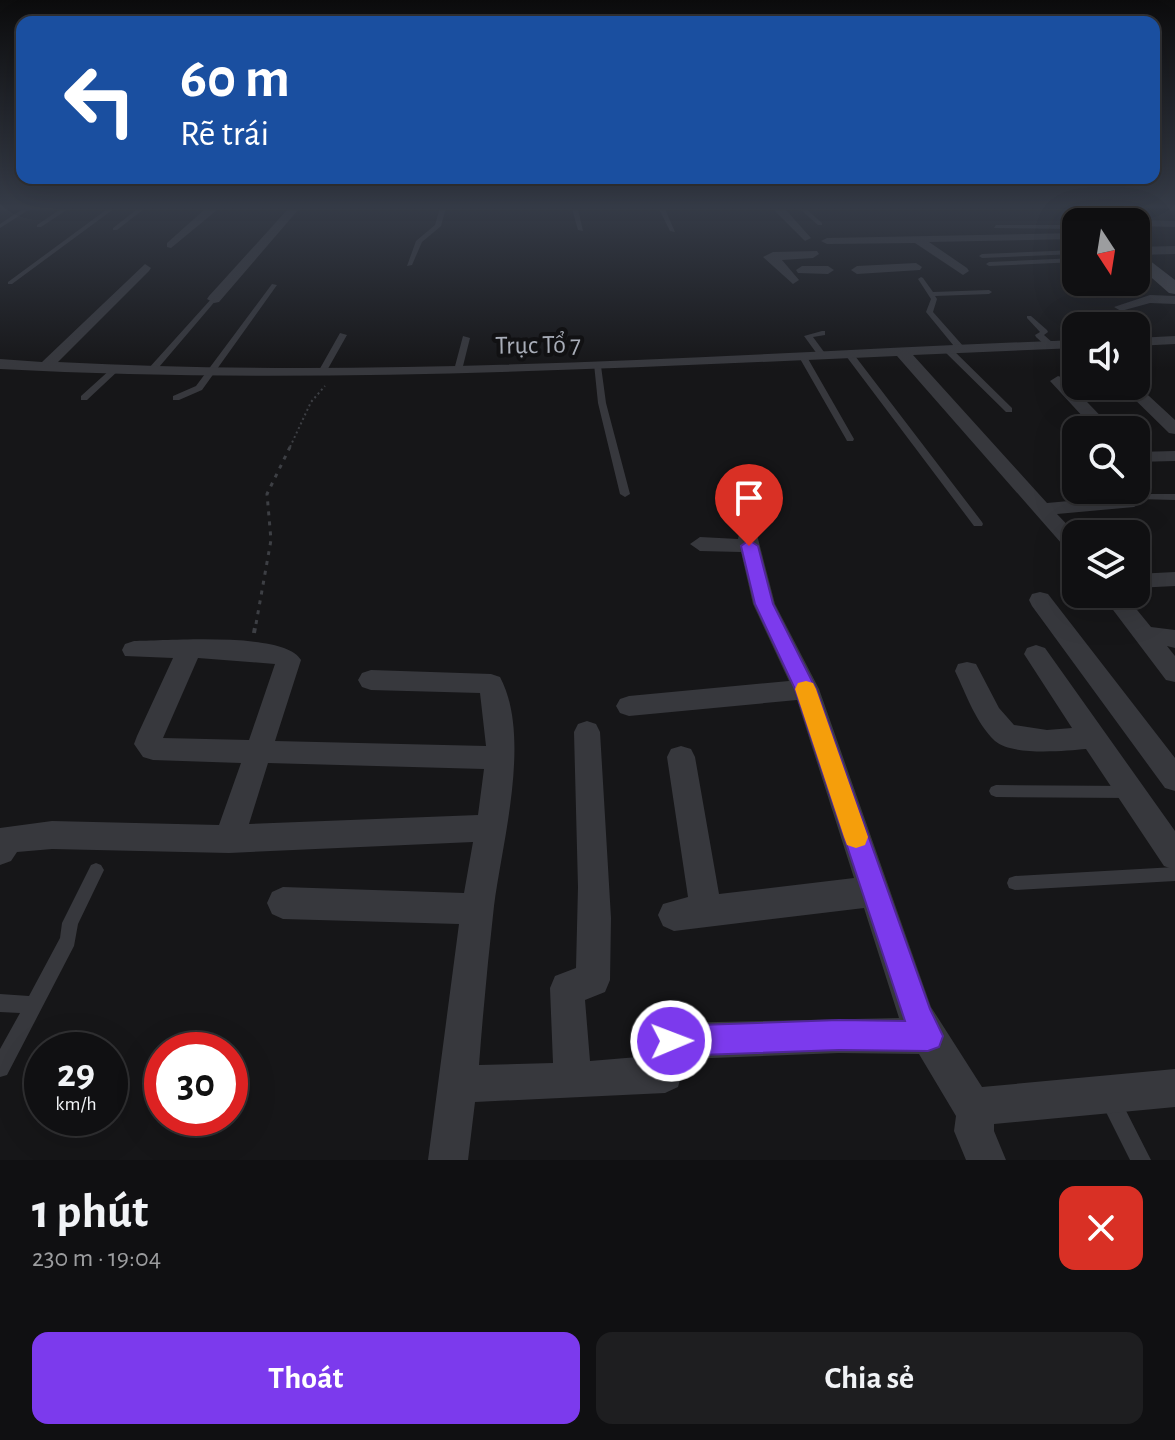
<!DOCTYPE html>
<html lang="vi">
<meta charset="utf-8">
<style>
:root{--surface:#101012;--page:#1e1e20;--text:#f1f3f6;--muted:#9c9d9f;--line:#303032;--accent:#7c3aed}
body{margin:0;font-family:"Alegreya Sans",sans-serif;background:var(--page);color:var(--text);height:100vh;display:flex;flex-direction:column;font-size:30px;white-space:nowrap}
*{box-sizing:border-box;margin:0}
p{font-size:26px;color:var(--muted)}
.icon{flex:none;width:44px;height:44px;fill:none;stroke:currentColor;stroke-width:2;stroke-linecap:round;stroke-linejoin:round}
.map{position:relative;height:1160px;overflow:hidden}
.drawer{display:flex;flex-direction:column;background:var(--surface);flex:1}
.drawer>*{flex:none}
.hud{position:absolute;left:16px;top:16px;width:1144px;height:168px;border-radius:16px;box-shadow:0 8px 32px #0002,0 0 0 2px var(--line);background:#1a4fa0;color:#fff;overflow:hidden}
.needle{width:52px;rotate:168deg}
.tools{position:absolute;left:1062px;top:208px;display:grid;gap:16px}
.tools a{display:grid;place-items:center;width:88px;height:88px;border-radius:16px;background:var(--surface);box-shadow:0 8px 32px #0002,0 0 0 2px var(--line);font-size:40px}
.speed{position:absolute;left:24px;top:1032px;display:flex;gap:16px;font-size:40px;font-weight:700;text-align:center}
.speed>*{display:grid;place-content:center;width:104px;height:104px;border-radius:50%;background:var(--surface);box-shadow:0 8px 32px #0002,0 0 0 2px var(--line);line-height:1}
.speed small{font-size:20px;font-weight:400}
.speed .limit{border:12px solid #d22;background:#fff;color:#111}
.pin{position:absolute;display:grid;place-items:center;width:68px;height:68px;color:#fff;margin:-82px -34px;border-radius:50% 50% 50% 0;rotate:-45deg;box-shadow:0 0 8px #0007}
.pin .icon{rotate:45deg}
.me{position:absolute;width:88px;margin:-44px;rotate:89deg;stroke-linejoin:round;filter:drop-shadow(0 0 6px #0008)}
.turn{display:flex;align-items:center;gap:28px;height:168px;padding:0 32px;font-size:36px}
.turn .icon{width:104px;height:104px;stroke-width:2.5}
.turn b{display:block;font-size:56px;line-height:68px}
.round{display:grid;place-items:center;flex:none;width:84px;height:84px;border-radius:16px;background:var(--page)}
.headline{display:flex;align-items:center;justify-content:space-between;height:136px;padding:0 32px}
h1{font-size:48px;font-weight:600;line-height:60px}
.cta{display:flex;gap:16px;margin-top:auto;padding:16px 32px}
.cta a{flex:1;height:92px;border-radius:16px;background:var(--accent);color:#fff;font-size:32px;font-weight:600;line-height:92px;text-align:center}
.cta a+a{background:var(--page);color:var(--text)}
.map>svg:first-child{display:block}
.lines{fill:none;stroke-linecap:round;stroke-linejoin:round}
.path-far2{stroke:#3d3f44;stroke-width:2;stroke-dasharray:2 3;stroke-linecap:butt}
.path-far1{stroke:#3d3f44;stroke-width:3;stroke-dasharray:4 6;stroke-linecap:butt}
.path{stroke:#3d3f44;stroke-width:4;stroke-dasharray:5 7;stroke-linecap:butt}
.lane{fill:#37383d;fill-rule:evenodd}
.street{fill:#37383d;fill-rule:evenodd}
.secondary{fill:#45474d;fill-rule:evenodd}
.route{fill:#7c3aed;stroke:#51269a;stroke-width:2}
.slow{fill:#f59e0b}
.labels{text-anchor:middle;stroke-width:8;stroke-linejoin:round;paint-order:stroke}
.far-street-label{font-size:26px;fill:#a8adb8;stroke:#111113}
</style>
<div class="map">
<svg width="1175" height="1160" viewBox="0 0 1175 1160">
<rect width="100%" height="100%" fill="#161618"/>
<g class="lines">
<path class="path-far2" d="M290 447 311 402 325 386"/>
<path class="path-far1" d="M256 624 271 540 267 494 291 445"/>
<path class="path" d="M254 633 256 622"/>
<path class="lane" d="M27 206 33 207 0 228V224Z
M65 206 71 207 41 227H37V225Z
M443 206 446 208 441 226 422 242 412 265 407 266 416 241 435 225 440 208Z
M110 207 115 208 12 284H8V282Z
M140 207 145 208 117 230H113V228Z
M575 207 578 209 583 231 578 230 572 209Z
M662 207 665 209 675 232 670 231 659 209Z
M800 207H804L822 223V225H818L800 209Z
M996 225H1076V229L994 228Z
M1076 250V254L982 258 979 256 982 254Z
M1076 258V262L989 266 986 264 989 262Z
M921 277 923 278 933 292 989 290 992 292 989 294 935 296 937 299 933 312 964 347V351H958L926 312 931 299 918 279Z
M272 284 277 285 202 390 179 400H173V396L196 386Z
M212 298 217 299 154 373H148V369Z
M1027 316H1031L1047 330 1048 332 1044 335 1053 343V347H1047L1036 337 1035 335 1040 332 1027 318Z
M822 331H825V335L813 337 827 356 823 358H820L804 336Z
M340 333 347 335 325 374H319L318 372Z
M463 336 470 338 462 370 458 372 454 370Z
M944 347H950L1012 408V412H1006L944 351Z
M846 352H852L982 522 983 524 982 526H974L846 356Z
M800 355 807 357 854 439 853 441H847L846 439 799 357Z
M594 364 601 366 606 403 630 494 625 497 620 494 598 403Z
M112 368 119 370 87 400H81V396Z
M1139 494H1175V500L1136 499 1134 497 1136 495Z
M996 785 1130 786 1135 788 1137 792 1135 796 1130 798 996 797 991 795 989 791 991 787Z
M96 863 101 865 104 870 78 924 74 946 7 1075 0 1077V1049L20 1013 0 1012V994L29 996 60 938 62 923 91 865Z
M1175 867V881L1015 890 1009 888 1007 883 1009 878 1015 876Z
M1110 1090 1117 1093 1151 1160H1130L1100 1100 1103 1093Z"/>
<path class="street" d="M0 206H1086V207L1081 210H786L811 238 805 241 774 210H298L219 302 214 303 207 299 209 296 287 210H217L171 248 167 247V243L204 210H0Z
M1147 206H1175V210Z
M1136 220 1175 221V227L1136 226V222H1131Z
M1076 233V239L929 242 967 268 969 271 963 275 915 243 827 244 821 241 827 238Z
M1175 246V254L1136 255V247Z
M817 251 819 254 813 258 782 260 799 280 793 284 763 257 773 252Z
M916 263 922 267 920 270 857 274 851 270 857 266Z
M145 264 151 268 149 271 58 362C397 380 737 353 1076 340V348L913 355 1047 503 1134 495 1144 501 1134 507 1057 514 1076 534V554L1069 552 897 356C598 369 300 385 0 369V359L42 362Z
M802 266H828L834 270 828 274 798 273 796 270Z
M1150 295 1175 296V304L1150 303 1121 311 1114 307Z
M1175 336V344L1136 346V338Z
M1058 376 1064 378 1114 430H1095L1050 381Z
M1136 384 1175 420V434L1169 433 1121 386Z
M1175 451V461L1136 462V452Z
M1133 525 1143 531 1140 536 1092 534 1102 528Z
M747 529 757 535 775 604 819 689 931 1007 982 1087 1175 1069V1107L994 1124V1131L1006 1160H966L954 1131 956 1116 919 1054 839 1053 686 1059 678 1087 665 1093 475 1102 468 1160H428L459 924 283 919 272 914 267 903 272 892 283 887 464 893 473 842 229 853 52 849 17 852 11 861 0 865V828L52 821 219 825 241 763 153 760 143 757 134 744 137 736 173 658 125 656 122 650 125 644 134 641C166 641 285 631 301 660L275 741 486 746 480 693 371 690 362 687 358 680 362 673 371 670 491 674 500 677C532 737 502 842 494 906 488 959 483 1012 479 1065L553 1063 550 988 555 976 576 968 578 887 574 732 578 724 587 721 596 724 600 732 611 918 610 980 605 992 585 1000 590 1061 650 1056 658 1028 671 1023 899 1018 864 908 674 931 663 926 658 915 663 904 688 897 667 757 671 749 681 746 691 749 695 757 719 894 854 878 797 700 629 716 620 713 616 706 620 699 629 696 789 681 753 604 741 552 700 551 690 544 700 537 738 539 740 530ZM198 658 275 664 249 740 163 738ZM268 763 484 769 478 815 249 824Z
M1175 572V586L1136 588V574Z
M1040 592 1048 594 1175 758V791L1165 788 1032 606 1029 600 1032 594Z
M1101 594H1124L1151 627 1175 630V648L1167 646 1175 656V682L1166 680Z
M1036 645 1045 648 1175 831V870L1164 866 1086 749C1064 751 1012 756 995 741 976 723 966 694 955 671L958 664 967 662 976 664 999 708 1014 725 1047 730 1072 728 1024 654 1027 648Z"/>
<path class="secondary" d="M1074 206H1090L1107 222H1091Z
M1136 250 1175 280V294L1169 293 1136 264Z"/>
</g>
<linearGradient id="sky" x2="0" y2="1"><stop stop-color="#0c0c0d"/><stop offset="0.56" stop-color="#363c48"/><stop offset="1" stop-color="#363c48" stop-opacity="0"/></linearGradient>
<rect width="1175" height="369" fill="url(#sky)"/>
<path class="route" d="M749 540 758 546 773 604 816 689 930 1009 943 1036 939 1047 928 1051 839 1050 671 1056 661 1052 656 1041 661 1030 671 1026 839 1020 905 1021 795 689 755 604 741 546Z"/>
<path class="slow" d="M806 681 813 683 816 689 868 837 865 845 856 848 847 845 844 837 795 689 798 683Z"/>
<g class="labels">
<g class="far-street-label">
<text transform="translate(538 344) rotate(-1)" y="9">Trục Tổ 7</text>
</g>
</g>
</svg>
<div class="tools">
<a><svg class="needle" viewBox="-14 -14 28 28"><path d="M0-13l5 13h-10z" fill="#e53935"/><path d="M0 13l5-13h-10z" fill="#9c9d9f"/></svg></a>
<a><svg class="icon" aria-label="sound" viewBox="0 0 24 24"><path d="M4 9h4l5-4v14l-5-4H4zM17 9q2 3 0 6"/></svg></a>
<a><svg class="icon" aria-label="search" viewBox="0 0 24 24"><circle cx="10" cy="10" r="6"/><path d="M15 15l6 6"/></svg></a>
<a><svg class="icon" aria-label="layers" viewBox="0 0 24 24"><path d="M12 4l9 5-9 5-9-5zM3 14l9 5 9-5"/></svg></a>
</div>
<div class="speed"><div>29<small>km/h</small></div><div class="limit">30</div></div>
<div class="pin" style="left:749px;top:546px;background:#d93025"><svg class="icon" aria-label="arrive" viewBox="0 0 24 24"><path d="M6 21V4h12l-3 4 3 4H6"/></svg></div>
<svg class="me" style="left:671px;top:1041px" viewBox="-20 -20 40 40"><circle r="17" fill="#7c3aed" stroke="#fff" stroke-width="3"/><path d="M0-11L8 9 0 5-8 9z" fill="#fff"/></svg>
<div class="hud">
<div class="turn"><svg class="icon" aria-label="left" viewBox="0 0 24 24"><path d="M17 20v-9H6M10 6l-5 5 5 5"/></svg><div><b>60 m</b>Rẽ trái</div></div>
</div>
</div>
<section class="drawer">
<div class="headline"><div><h1>1 phút</h1><p>230 m · 19:04</p></div><a class="round" style="background:#d93025;color:#fff"><svg class="icon" aria-label="close" viewBox="0 0 24 24"><path d="M6 6l12 12M18 6L6 18"/></svg></a></div>
<div class="cta"><a>Thoát</a><a>Chia sẻ</a></div>
</section>
